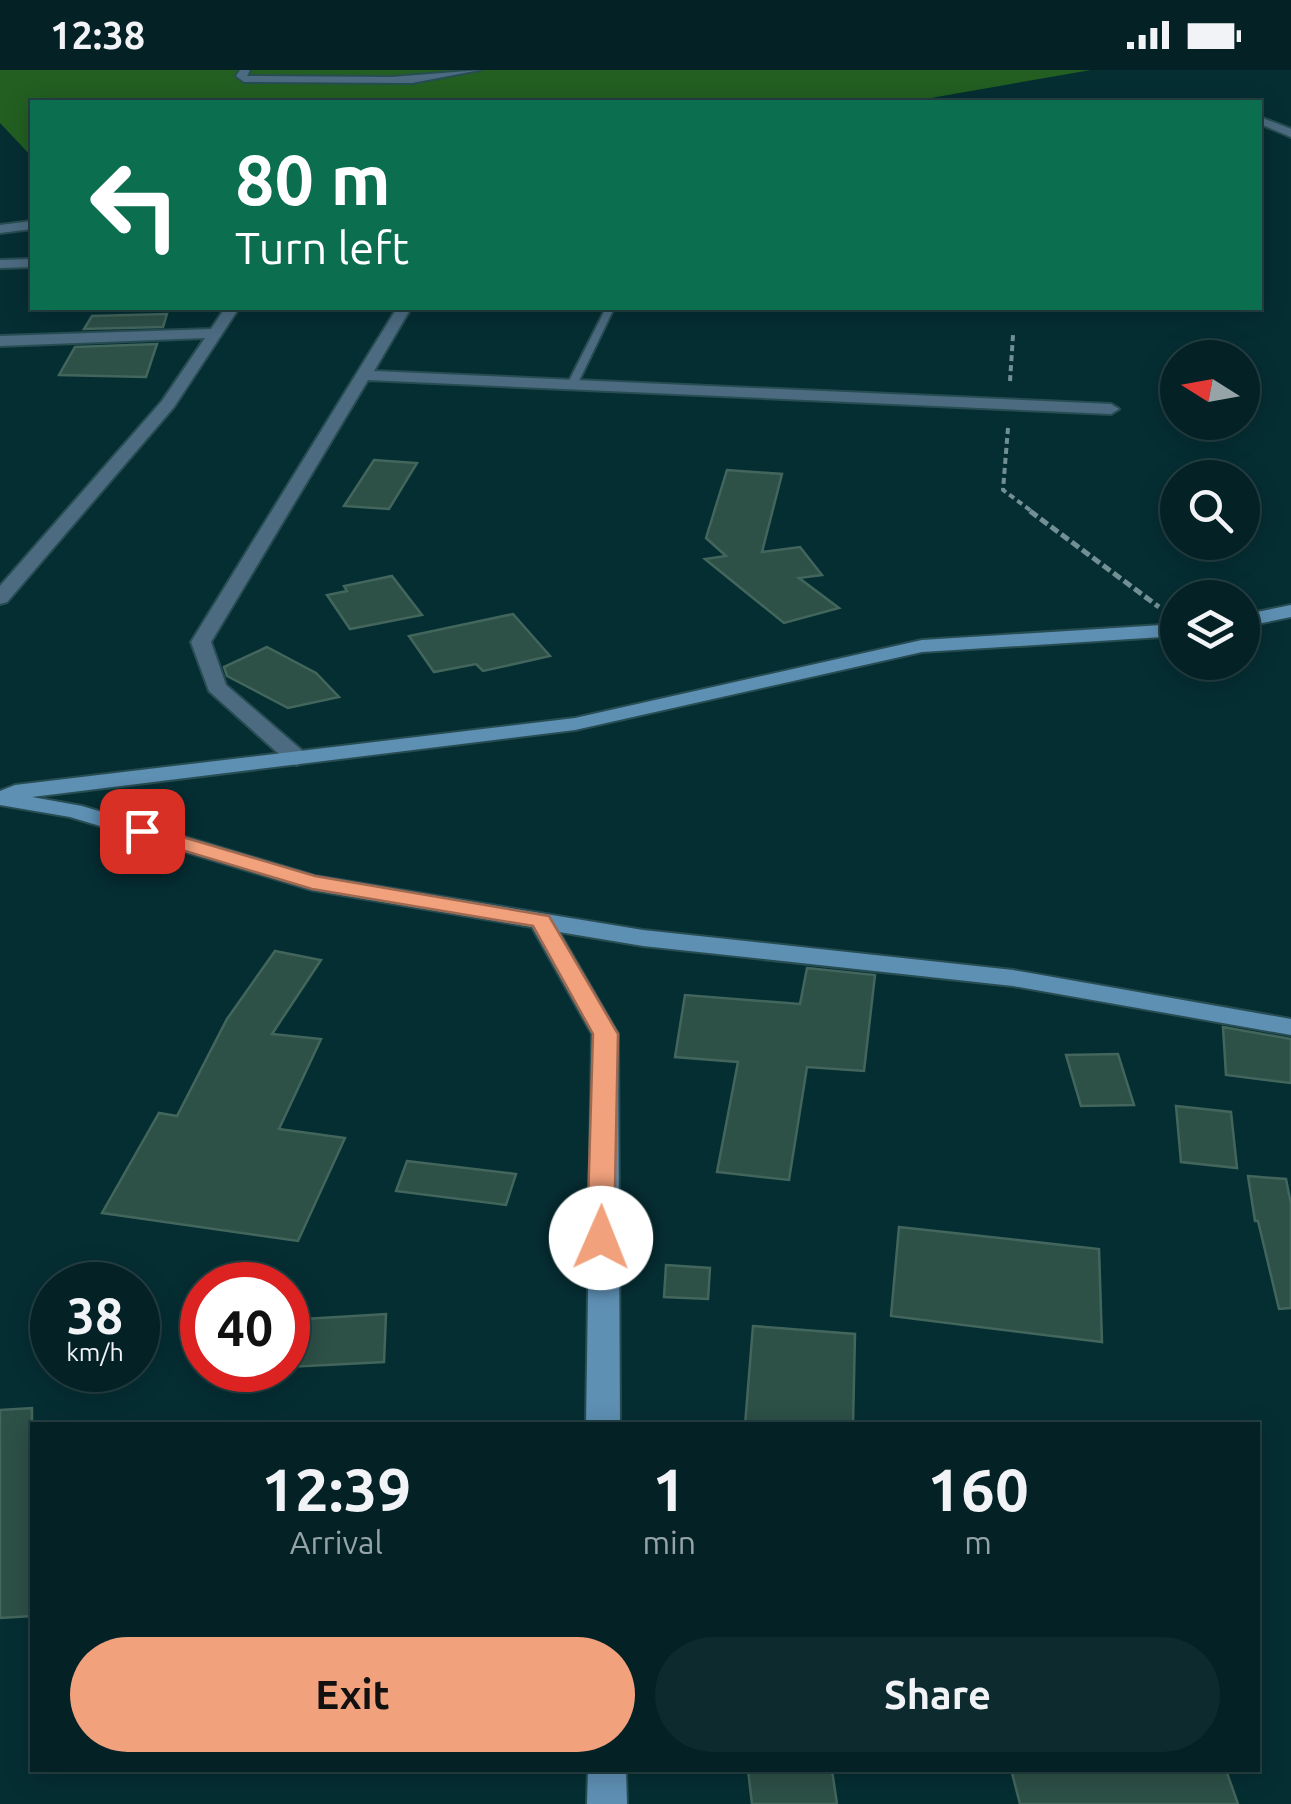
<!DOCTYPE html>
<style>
:root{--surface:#042226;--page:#0d2a2e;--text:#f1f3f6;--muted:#97a4a7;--line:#253f43;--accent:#f1a17c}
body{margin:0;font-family:Ubuntu,sans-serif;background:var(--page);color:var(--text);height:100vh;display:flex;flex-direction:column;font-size:38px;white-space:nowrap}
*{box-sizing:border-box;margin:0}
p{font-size:32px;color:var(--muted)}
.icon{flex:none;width:55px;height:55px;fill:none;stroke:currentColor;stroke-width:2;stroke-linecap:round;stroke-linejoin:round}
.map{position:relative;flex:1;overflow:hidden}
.drawer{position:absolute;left:30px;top:1352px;width:1230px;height:350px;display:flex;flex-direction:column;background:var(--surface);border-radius:0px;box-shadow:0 5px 25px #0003,0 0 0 2px var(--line)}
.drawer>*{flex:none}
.guide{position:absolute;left:30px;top:30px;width:1232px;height:210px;border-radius:0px;box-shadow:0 5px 25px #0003,0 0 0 2px var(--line);background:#0b6e4f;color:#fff;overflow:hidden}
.needle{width:65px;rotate:281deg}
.controls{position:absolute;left:1160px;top:270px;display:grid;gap:20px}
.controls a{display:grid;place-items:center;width:100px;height:100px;border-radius:50%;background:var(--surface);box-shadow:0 5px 25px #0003,0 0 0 2px var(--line);font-size:50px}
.speed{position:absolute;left:30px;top:1192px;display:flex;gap:20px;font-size:50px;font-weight:700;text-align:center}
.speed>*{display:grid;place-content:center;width:130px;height:130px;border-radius:50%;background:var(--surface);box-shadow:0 5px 25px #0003,0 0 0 2px var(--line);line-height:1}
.speed small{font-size:25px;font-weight:400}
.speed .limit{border:15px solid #d22;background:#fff;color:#111}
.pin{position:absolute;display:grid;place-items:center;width:85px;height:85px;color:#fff;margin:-42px;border-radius:20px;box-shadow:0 5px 15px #0006}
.me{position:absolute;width:110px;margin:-55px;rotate:1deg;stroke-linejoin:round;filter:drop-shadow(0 0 8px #0008)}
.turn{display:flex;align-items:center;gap:35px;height:210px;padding:0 40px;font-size:45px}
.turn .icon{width:130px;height:130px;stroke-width:2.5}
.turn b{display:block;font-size:70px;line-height:85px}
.eta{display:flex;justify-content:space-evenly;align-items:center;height:170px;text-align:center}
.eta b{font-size:60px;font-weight:700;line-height:70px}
.button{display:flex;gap:20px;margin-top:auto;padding:20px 40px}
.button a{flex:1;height:115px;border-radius:60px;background:var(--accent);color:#111;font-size:40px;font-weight:700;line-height:115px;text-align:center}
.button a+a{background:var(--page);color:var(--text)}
.status{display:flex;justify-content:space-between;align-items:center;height:70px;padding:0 50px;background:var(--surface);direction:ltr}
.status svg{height:28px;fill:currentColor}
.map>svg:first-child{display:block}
.forest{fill:#225f21}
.building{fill:#2d5047;stroke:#43665c;stroke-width:2.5}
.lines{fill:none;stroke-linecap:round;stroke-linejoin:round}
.lane-casing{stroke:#274d52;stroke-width:4}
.street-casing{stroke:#274d52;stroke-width:4}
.secondary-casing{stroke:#274d52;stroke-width:4}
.path-far1{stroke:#729094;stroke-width:4;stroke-dasharray:6 4;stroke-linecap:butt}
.path{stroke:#729094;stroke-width:5;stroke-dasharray:9 4;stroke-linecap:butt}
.lane{fill:#4c6b81;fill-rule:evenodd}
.street{fill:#4c6b81;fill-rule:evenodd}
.secondary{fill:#5e90b4;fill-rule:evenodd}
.route{fill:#f1a17c;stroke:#9d6951;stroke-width:2.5}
</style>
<div class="status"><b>12:38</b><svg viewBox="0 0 49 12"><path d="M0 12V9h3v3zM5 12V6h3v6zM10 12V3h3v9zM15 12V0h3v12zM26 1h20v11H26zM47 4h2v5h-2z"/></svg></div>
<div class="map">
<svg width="1291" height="1734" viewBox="0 0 1291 1734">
<rect width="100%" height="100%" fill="#052e33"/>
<path class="forest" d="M0 0H1091L908 32H32V87L0 53Z"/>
<path class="building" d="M167 244 163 257 84 259 92 246Z
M157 274 146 307 59 305 75 277Z
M374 390 417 393 389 439 344 436Z
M727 400 782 404 762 482 800 477 822 505 799 508 839 538 784 553 705 489 726 486 706 468Z
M392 506 422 545 350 559 327 525 347 521 344 516Z
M513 544 550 586 483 601 476 594 434 602 409 566Z
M267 577 316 603 339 627 288 638 227 606 224 597Z
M275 881 321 890 272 964 321 969 279 1059 345 1068 298 1171 102 1143 159 1043 177 1046 227 949Z
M807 898 875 905 864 1001 807 997 789 1110 717 1102 738 992 675 987 685 925 800 934Z
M1223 957 1291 969V1013L1226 1005Z
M1118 984 1134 1035 1081 1036 1066 985Z
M1176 1036 1231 1042 1237 1098 1181 1092Z
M407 1091 516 1104 506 1135 396 1121Z
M1248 1106 1286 1109 1291 1134V1238L1279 1239 1258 1151H1255Z
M899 1157 1099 1179 1102 1272 891 1246Z
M666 1195 710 1198 708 1229 664 1227Z
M386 1244 384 1292 288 1297V1250Z
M753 1256 855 1264 853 1355H745Z
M32 1338V1546L0 1548V1340Z
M748 1700H832L837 1734H752Z
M1047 1700H1226L1238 1734H1020L1012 1703Z"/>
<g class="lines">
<defs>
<path id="lane" d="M606 238H614L577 315 569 317 567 315Z"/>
<path id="street" d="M240 0H250L247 6 392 7 480 0 412 13 244 12 236 6Z
M1260 47 1291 59V67L1260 54Z
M32 151V159L0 163V155Z
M32 189V197L0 198V190Z
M225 238H239L174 337 7 532 0 534V516L162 331 205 268 0 276V266L211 259Z
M397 238H411L374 301 1111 334 1119 339 1111 344 368 310 211 572 226 615 305 683 308 688 297 695 289 693 209 621 191 572Z"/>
<path id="secondary" d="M1291 535V547L1242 557V545Z
M1178 554V566L922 582 575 660 32 727 82 736 315 806 643 860 1013 900 1291 949V965L1013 916 643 876 559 862 618 964 620 1355H586L592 964 532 857 312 820 70 747 0 735V721L15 715 575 648 922 570Z
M588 1700H626L627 1734H587Z"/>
</defs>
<use href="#lane" class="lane-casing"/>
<use href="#street" class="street-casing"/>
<use href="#secondary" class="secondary-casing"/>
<path class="path-far1" d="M1010 311 1013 265
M1008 358 1003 420 1034 443"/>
<path class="path" d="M1030 441 1159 537"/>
<use href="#lane" class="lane"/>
<use href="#street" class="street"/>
<use href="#secondary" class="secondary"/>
</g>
<path class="route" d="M142 755 315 806 549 846 618 964 614 1168 610 1175H591L587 1168 593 964 533 856 312 819 135 766 131 761Z"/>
</svg>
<div class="controls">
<a><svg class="needle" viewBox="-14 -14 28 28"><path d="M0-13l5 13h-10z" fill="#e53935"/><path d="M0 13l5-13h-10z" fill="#97a4a7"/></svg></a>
<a><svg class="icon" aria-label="search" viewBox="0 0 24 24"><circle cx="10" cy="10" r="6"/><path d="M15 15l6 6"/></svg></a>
<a><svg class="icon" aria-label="layers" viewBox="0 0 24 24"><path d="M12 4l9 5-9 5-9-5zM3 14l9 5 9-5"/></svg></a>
</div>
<div class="speed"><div>38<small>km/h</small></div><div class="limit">40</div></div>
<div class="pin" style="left:142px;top:761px;background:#d93025"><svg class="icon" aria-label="arrive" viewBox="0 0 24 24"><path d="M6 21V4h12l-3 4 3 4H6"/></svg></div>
<svg class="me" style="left:601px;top:1168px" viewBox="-20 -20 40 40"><circle r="19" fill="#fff"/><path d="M0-13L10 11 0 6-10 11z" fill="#f1a17c"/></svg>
<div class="guide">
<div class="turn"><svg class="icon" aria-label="left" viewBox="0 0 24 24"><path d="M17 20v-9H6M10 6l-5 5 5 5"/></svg><div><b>80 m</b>Turn left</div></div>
</div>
<section class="drawer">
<div class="eta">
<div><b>12:39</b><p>Arrival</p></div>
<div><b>1</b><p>min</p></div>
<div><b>160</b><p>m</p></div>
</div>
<div class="button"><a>Exit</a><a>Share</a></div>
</section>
</div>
